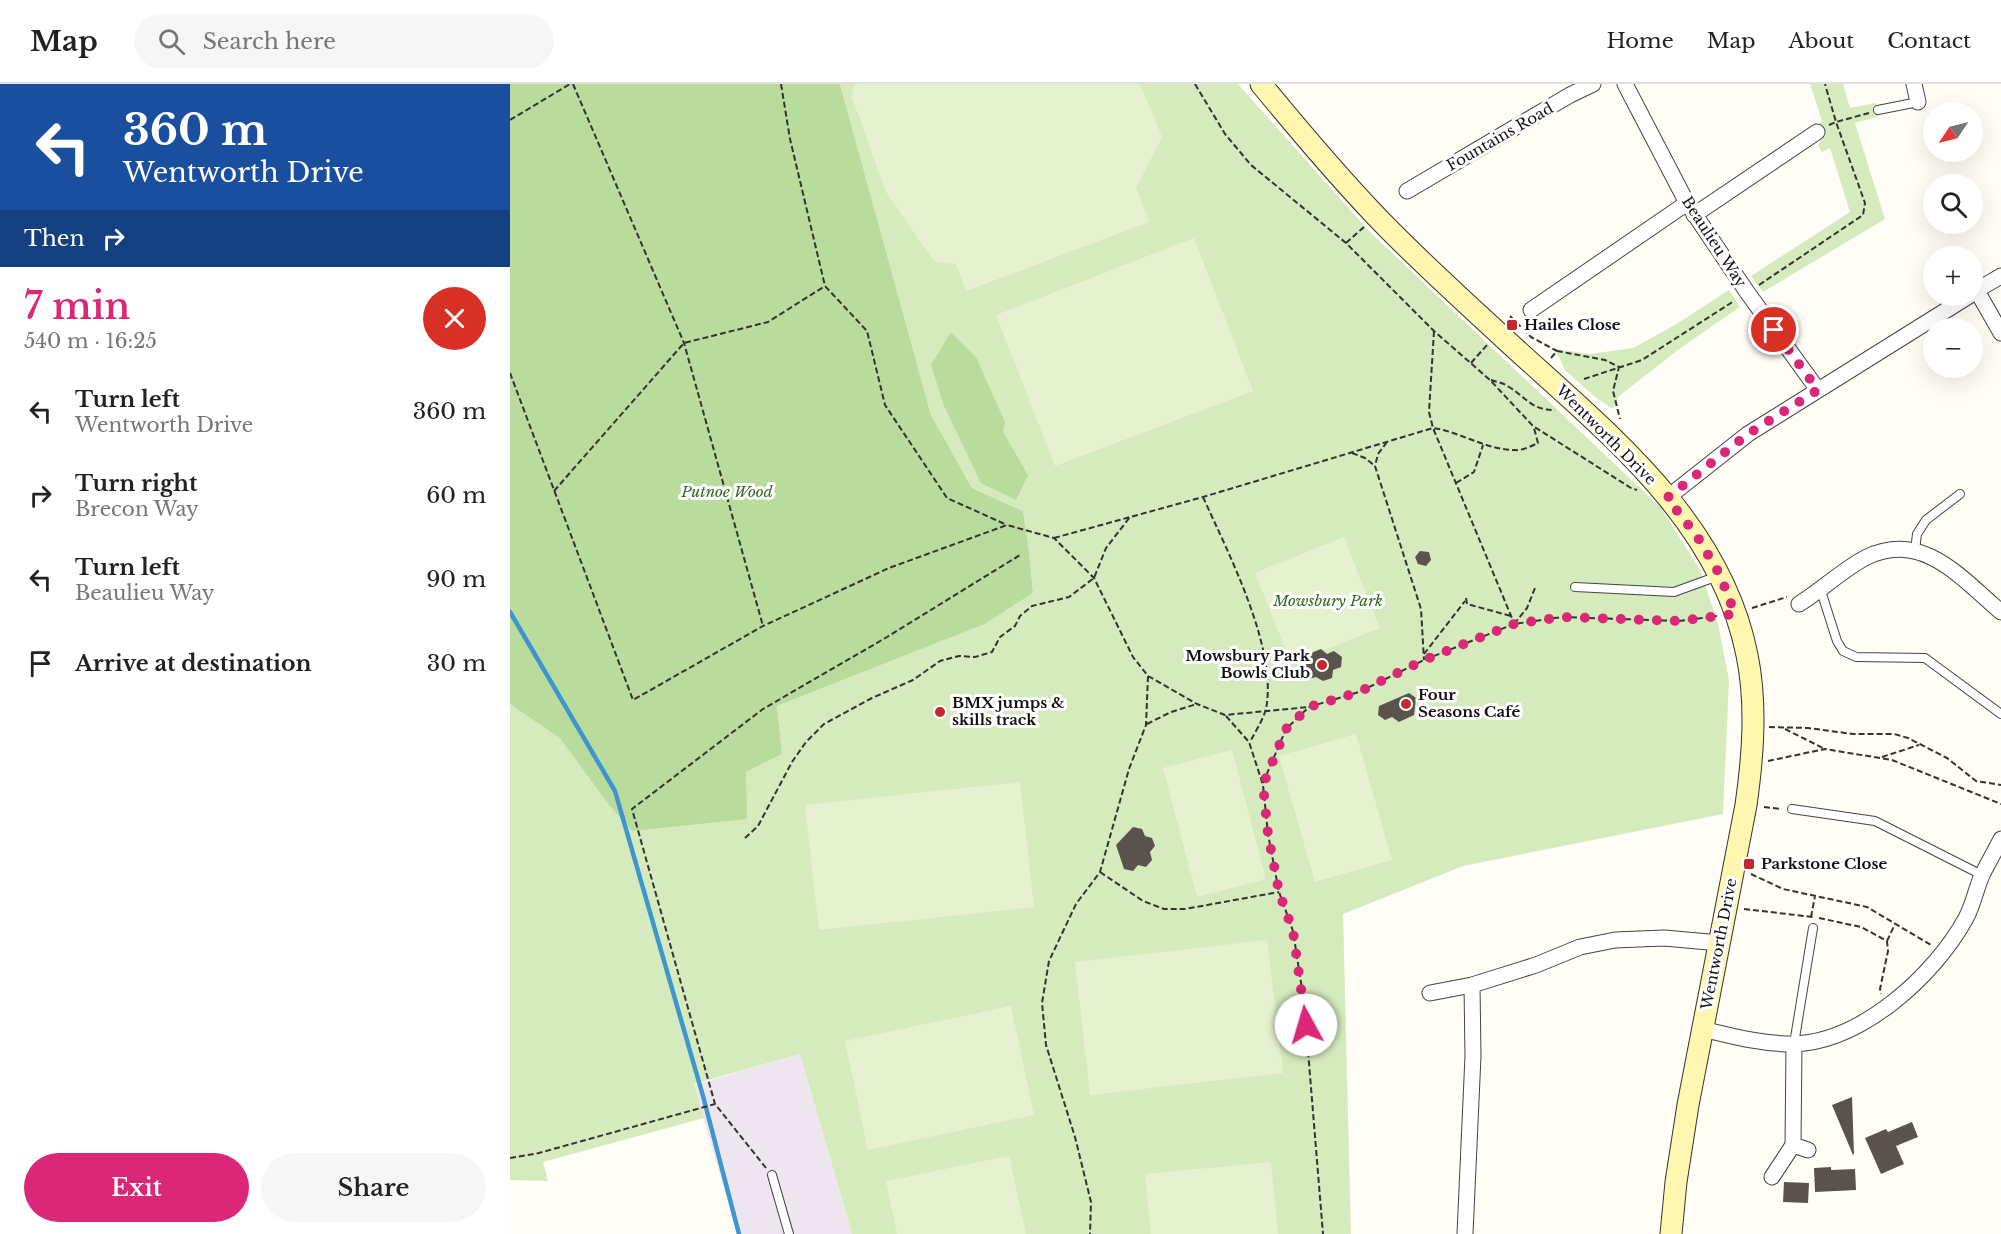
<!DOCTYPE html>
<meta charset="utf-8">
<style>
:root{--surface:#fff;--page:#f6f6f6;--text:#222;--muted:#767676;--line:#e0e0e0;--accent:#db2777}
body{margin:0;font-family:"Libre Baskerville",serif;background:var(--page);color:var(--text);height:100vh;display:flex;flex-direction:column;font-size:22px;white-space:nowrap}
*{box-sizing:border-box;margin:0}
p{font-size:20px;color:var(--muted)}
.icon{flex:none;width:33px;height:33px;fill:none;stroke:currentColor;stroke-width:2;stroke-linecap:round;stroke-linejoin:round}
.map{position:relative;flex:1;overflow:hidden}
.panel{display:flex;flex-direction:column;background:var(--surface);width:510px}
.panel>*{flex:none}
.banner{background:#1a4fa0;color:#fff;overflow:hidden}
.needle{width:39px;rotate:235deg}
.buttons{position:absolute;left:1413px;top:18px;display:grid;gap:12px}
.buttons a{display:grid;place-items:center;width:60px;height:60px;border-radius:50%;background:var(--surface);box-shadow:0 6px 24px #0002;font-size:30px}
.pin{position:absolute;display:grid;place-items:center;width:51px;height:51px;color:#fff;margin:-26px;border:3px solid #fff;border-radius:50%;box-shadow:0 2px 6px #0007}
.me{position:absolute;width:66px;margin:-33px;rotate:354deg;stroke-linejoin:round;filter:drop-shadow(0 0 4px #0008)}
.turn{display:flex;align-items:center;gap:21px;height:126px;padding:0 24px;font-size:27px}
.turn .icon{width:78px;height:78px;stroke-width:2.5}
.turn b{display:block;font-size:42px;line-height:51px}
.then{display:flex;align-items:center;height:57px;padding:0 24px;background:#0003;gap:12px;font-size:22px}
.round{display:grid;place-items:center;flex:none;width:63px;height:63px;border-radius:32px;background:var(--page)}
.summary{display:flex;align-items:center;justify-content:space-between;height:102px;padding:0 24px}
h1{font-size:36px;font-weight:600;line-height:45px;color:var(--accent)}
.button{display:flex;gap:12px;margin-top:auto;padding:12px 24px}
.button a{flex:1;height:69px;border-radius:36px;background:var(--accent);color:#fff;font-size:24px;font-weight:600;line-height:69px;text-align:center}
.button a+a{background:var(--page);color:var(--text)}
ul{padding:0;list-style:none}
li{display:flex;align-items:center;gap:18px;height:84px;padding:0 24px}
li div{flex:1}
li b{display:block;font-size:22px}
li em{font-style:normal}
header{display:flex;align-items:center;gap:36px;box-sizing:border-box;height:84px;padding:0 30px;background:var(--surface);border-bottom:2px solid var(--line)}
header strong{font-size:28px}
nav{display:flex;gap:33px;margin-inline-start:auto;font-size:21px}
.search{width:420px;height:54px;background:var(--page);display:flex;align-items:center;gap:15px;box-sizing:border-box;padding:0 21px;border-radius:33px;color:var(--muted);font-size:22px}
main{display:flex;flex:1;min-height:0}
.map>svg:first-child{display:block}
.industrial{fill:#eee6ef}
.green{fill:#d5ebbd}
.forest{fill:#b9dc9c}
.pitch{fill:#e6f2cf}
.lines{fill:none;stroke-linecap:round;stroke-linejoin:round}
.stream{stroke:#3f96cf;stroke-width:4.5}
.building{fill:#5a524d}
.lane-casing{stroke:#444;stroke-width:10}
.street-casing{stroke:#444;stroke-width:17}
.secondary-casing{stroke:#333;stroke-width:23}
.path{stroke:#333;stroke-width:2;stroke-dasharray:6 3;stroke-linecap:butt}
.lane{stroke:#fff;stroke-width:8}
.street{stroke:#fff;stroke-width:15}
.secondary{stroke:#fff6b0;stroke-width:21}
.route{stroke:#db2777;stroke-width:10;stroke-dasharray:0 18}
.poi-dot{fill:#c4262e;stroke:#fff;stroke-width:2}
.labels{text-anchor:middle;stroke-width:6;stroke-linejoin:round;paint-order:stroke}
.street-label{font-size:15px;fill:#111;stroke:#fff}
.poi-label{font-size:15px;font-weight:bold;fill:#111;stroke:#fff;text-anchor:start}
.park-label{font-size:15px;font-style:italic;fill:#2f6b1f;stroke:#fff}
</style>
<header>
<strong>Map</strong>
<div class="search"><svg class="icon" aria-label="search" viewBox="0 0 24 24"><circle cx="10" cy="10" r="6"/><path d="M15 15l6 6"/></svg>Search here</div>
<nav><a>Home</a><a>Map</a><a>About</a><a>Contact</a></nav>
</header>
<main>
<section class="panel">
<div class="banner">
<div class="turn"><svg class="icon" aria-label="left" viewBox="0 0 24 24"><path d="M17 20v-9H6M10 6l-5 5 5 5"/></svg><div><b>360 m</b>Wentworth Drive</div></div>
<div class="then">Then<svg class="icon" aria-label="right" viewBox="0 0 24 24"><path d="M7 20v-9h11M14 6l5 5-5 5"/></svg></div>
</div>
<div class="summary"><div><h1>7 min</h1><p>540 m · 16:25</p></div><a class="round" style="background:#d93025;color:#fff"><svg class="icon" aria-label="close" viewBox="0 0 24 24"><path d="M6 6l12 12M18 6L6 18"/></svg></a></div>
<ul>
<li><svg class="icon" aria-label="left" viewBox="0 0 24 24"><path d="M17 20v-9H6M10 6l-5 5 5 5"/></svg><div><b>Turn left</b><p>Wentworth Drive</p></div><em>360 m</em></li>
<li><svg class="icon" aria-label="right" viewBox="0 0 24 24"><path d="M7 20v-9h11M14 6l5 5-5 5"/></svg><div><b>Turn right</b><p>Brecon Way</p></div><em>60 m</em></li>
<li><svg class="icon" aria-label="left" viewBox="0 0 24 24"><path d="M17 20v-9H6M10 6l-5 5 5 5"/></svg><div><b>Turn left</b><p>Beaulieu Way</p></div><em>90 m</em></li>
<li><svg class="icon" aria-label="arrive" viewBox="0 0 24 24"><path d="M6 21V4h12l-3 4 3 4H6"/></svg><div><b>Arrive at destination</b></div><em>30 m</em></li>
</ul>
<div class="button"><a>Exit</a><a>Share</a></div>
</section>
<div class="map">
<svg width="1491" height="1150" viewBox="0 0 1491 1150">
<rect width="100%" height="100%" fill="#fffdf5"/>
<path class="industrial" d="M290 970 342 1150H227L184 1001Z"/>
<path class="green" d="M330 0H728L859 147 1151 424 1190 486 1208 540 1219 596 1213 730 953 782 833 830 841 1150H342L290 970 184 1000 194 1034 33 1078 38 1097 0 1096V549L236 688 272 670 267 622 475 540 523 509 519 467 513 427 462 404 421 331Z
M1300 0H1333L1340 24 1366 19 1369 32 1345 39 1375 135 1253 208 1241 192 1340 128 1320 64 1312 68 1308 61 1314 53 1307 41 1312 37Z
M1219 206 1230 223 1172 263 1109 312 1103 325 1085 313 1055 286 1045 265 1080 270 1123 264 1165 241Z"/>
<path class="forest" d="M0 0H330L421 331 462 404 513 427 519 467 523 509 475 540 267 622 272 670 236 688 237 735 122 747 99 721 50 654 0 620Z
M441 248 466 273 495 338 493 348 518 391 506 416 471 399 434 322 421 281Z"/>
<path class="pitch" d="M345 0H630L652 53 626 104 639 138 456 207 446 180 424 177 376 108 342 13Z
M684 154 743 307 545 382 486 231Z
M834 453 870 544 781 579 745 489Z
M846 650 882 776 805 798 769 672Z
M722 666 756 795 687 813 653 684Z
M510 698 524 823 309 846 295 721Z
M757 856 773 989 580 1011 565 878Z
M501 922 524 1031 358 1066 335 957Z
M499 1072 516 1150H387L376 1097Z
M761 1078 768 1150H641L635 1090Z"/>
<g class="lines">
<path class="stream" d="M0 528 105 707 193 1012 229 1150"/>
</g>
<path class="building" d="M910 467 919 468 921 476 916 482 908 480 905 473Z
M811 565 817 570 824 567 832 573 831 583 823 586 822 594 813 597 806 593 799 595 791 589 793 580 800 577 801 569Z
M899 609 906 614 904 631 889 638 882 633 875 636 868 631 869 622Z
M623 743 632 745 635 752 642 754 645 762 640 768 642 776 636 783 628 781 623 787 614 785 606 761Z
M1342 1013 1344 1070 1343 1071 1322 1021Z
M1402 1038 1408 1053 1386 1062 1394 1080 1371 1090 1355 1054 1376 1045 1378 1048Z
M1321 1083V1086L1345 1085 1346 1106 1305 1108 1304 1084Z
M1274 1098 1299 1099 1298 1119 1273 1118Z"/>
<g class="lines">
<defs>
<path id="lane" d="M1368 26 1408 18
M1405 466 1407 450 1416 436 1450 410
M1065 503 1164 508 1208 492
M1311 507 1327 557 1333 567 1346 573 1415 574 1491 630
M1282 725 1365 737 1472 791
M1284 960 1303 844
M262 1091 279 1150"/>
<path id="street" d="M1115 0 1177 119 1237 208 1308 306
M1404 0 1408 18
M897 107 1060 11 1083 0
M1184 131 1307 48
M1467 207 1491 249
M1462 209 1491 192
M1021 226 1177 119
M1157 414 1238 350 1459 212
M1289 520C1312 506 1333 485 1357 473 1413 446 1452 495 1491 528
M920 909 962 901
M1192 945C1222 952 1251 960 1282 960 1351 959 1425 891 1456 834 1463 821 1466 805 1472 791 1478 779 1485 767 1491 755
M1283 1061 1298 1066
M1262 1093 1283 1061 1284 960
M955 1150 963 972 962 901 1026 881 1070 863 1105 856 1154 854 1210 859"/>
<path id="secondary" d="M751 0C788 45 825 89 865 131 903 171 944 208 984 245 1083 338 1209 429 1237 571 1247 620 1243 672 1236 721L1178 1021 1166 1098 1161 1150"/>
</defs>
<use href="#lane" class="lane-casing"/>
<use href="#street" class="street-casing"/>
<use href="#secondary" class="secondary-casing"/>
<path class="path" d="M63 0 174 259 253 542
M271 0 280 55 315 202 357 247 375 321 437 414 497 441
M685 0 715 50 741 81 836 159 924 247 980 296 1023 342 1121 404 1127 406
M0 36 60 0
M1319 41 1326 38 1359 29
M836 159 854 143
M1249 201 1353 131 1355 119 1326 38 1315 0
M1000 232 1021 253 1047 267
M924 247 919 328 923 344 1004 539
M1041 274 1047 267 1095 276 1109 283 1103 307 1110 335
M961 279 977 261
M0 289 123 616 253 542 379 484 497 441 544 454 584 494 623 573 638 592 636 641 619 685 590 788 566 820 539 877 532 919 536 961 565 1053 581 1118 580 1150
M1074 295 1132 276 1224 217
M981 296C987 298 994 299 999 303 1017 314 1021 326 1045 326
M877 358 868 370 865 382 911 525 914 576
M842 369 855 374 865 382
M946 399 964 388 973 361
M44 407 174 259 258 238 315 202
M693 413C718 469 768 564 756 625 753 636 745 648 740 658
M544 454 693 413 923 344C951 348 976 366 1005 366 1012 367 1021 362 1028 359L1024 344
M956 514 957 520 1001 532
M1242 524 1277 513
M1004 540 1017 524 1025 504
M914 570 955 517
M638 592 687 620 715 631 799 623 849 608 914 576 1004 540 1052 533 1169 537 1207 532
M716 632 739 658 753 701 758 750 769 808 783 847 794 918 813 1150
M637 640 661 628 687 620
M1259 643 1298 644 1343 650H1384L1398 654 1437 674 1466 697 1491 701
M1275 645 1315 665
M1372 673 1409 661
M1258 677 1315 665 1382 676 1491 720
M753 699 776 645 799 623
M1254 723 1272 725
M235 754 248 742 282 678 296 658 314 640 362 614 403 596 430 577 449 572 465 573 482 568 490 553 505 542 510 532 522 522 559 513 584 494 596 464 620 433
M590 788 633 817 654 825H675L769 808
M1241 790 1273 805 1357 823 1421 861
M1234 825 1303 833
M1301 833 1305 812
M1309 834 1351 843 1377 857 1378 867 1370 905 1371 910
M1377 857 1385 840
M0 1074 29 1069 205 1020
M256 1084 205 1020 122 725 253 625 377 553 510 471"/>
<use href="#lane" class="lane"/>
<use href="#street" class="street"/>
<use href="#secondary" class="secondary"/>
</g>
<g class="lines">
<path class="route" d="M796 941 783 847 769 808 758 750 753 701 776 645 799 623 849 608 914 576 1004 540 1052 533 1169 537 1225 530 1210 491 1187 452 1157 414 1238 350 1308 306 1264 246"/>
</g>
<g class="poi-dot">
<rect x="996" y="235" width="12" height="12" rx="3"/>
<circle cx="812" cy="581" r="6"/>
<circle cx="896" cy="620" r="6"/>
<circle cx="430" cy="628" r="6"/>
<rect x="1233" y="774" width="12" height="12" rx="3"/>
</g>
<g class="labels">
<g class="street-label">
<text transform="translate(990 53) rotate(-30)" y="5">Fountains Road</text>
<text transform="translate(1204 158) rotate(57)" y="5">Beaulieu Way</text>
<text transform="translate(1096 351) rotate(45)" y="5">Wentworth Drive</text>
<text transform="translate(1209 860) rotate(-79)" y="5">Wentworth Drive</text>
</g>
<g class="poi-label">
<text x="1014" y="246">Hailes Close</text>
<text x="800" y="577" text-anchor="end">Mowsbury Park<tspan x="800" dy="17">Bowls Club</tspan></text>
<text x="908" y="616">Four<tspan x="908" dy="17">Seasons Café</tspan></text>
<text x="442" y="624">BMX jumps &amp;<tspan x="442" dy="17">skills track</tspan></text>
<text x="1251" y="785">Parkstone Close</text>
</g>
<g class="park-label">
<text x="217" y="413">Putnoe Wood</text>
<text x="818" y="522">Mowsbury Park</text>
</g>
</g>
</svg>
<div class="buttons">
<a><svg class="needle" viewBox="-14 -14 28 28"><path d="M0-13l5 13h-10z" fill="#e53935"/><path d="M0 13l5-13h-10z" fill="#767676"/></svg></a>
<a><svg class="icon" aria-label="search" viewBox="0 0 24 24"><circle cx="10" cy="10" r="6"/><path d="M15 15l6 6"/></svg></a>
<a>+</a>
<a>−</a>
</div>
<div class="pin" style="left:1264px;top:246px;background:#d93025"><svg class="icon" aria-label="arrive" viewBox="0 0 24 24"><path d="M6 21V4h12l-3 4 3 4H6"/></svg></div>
<svg class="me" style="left:796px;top:941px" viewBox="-20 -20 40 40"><circle r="19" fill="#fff"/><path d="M0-13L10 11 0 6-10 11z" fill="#db2777"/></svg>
</div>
</main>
